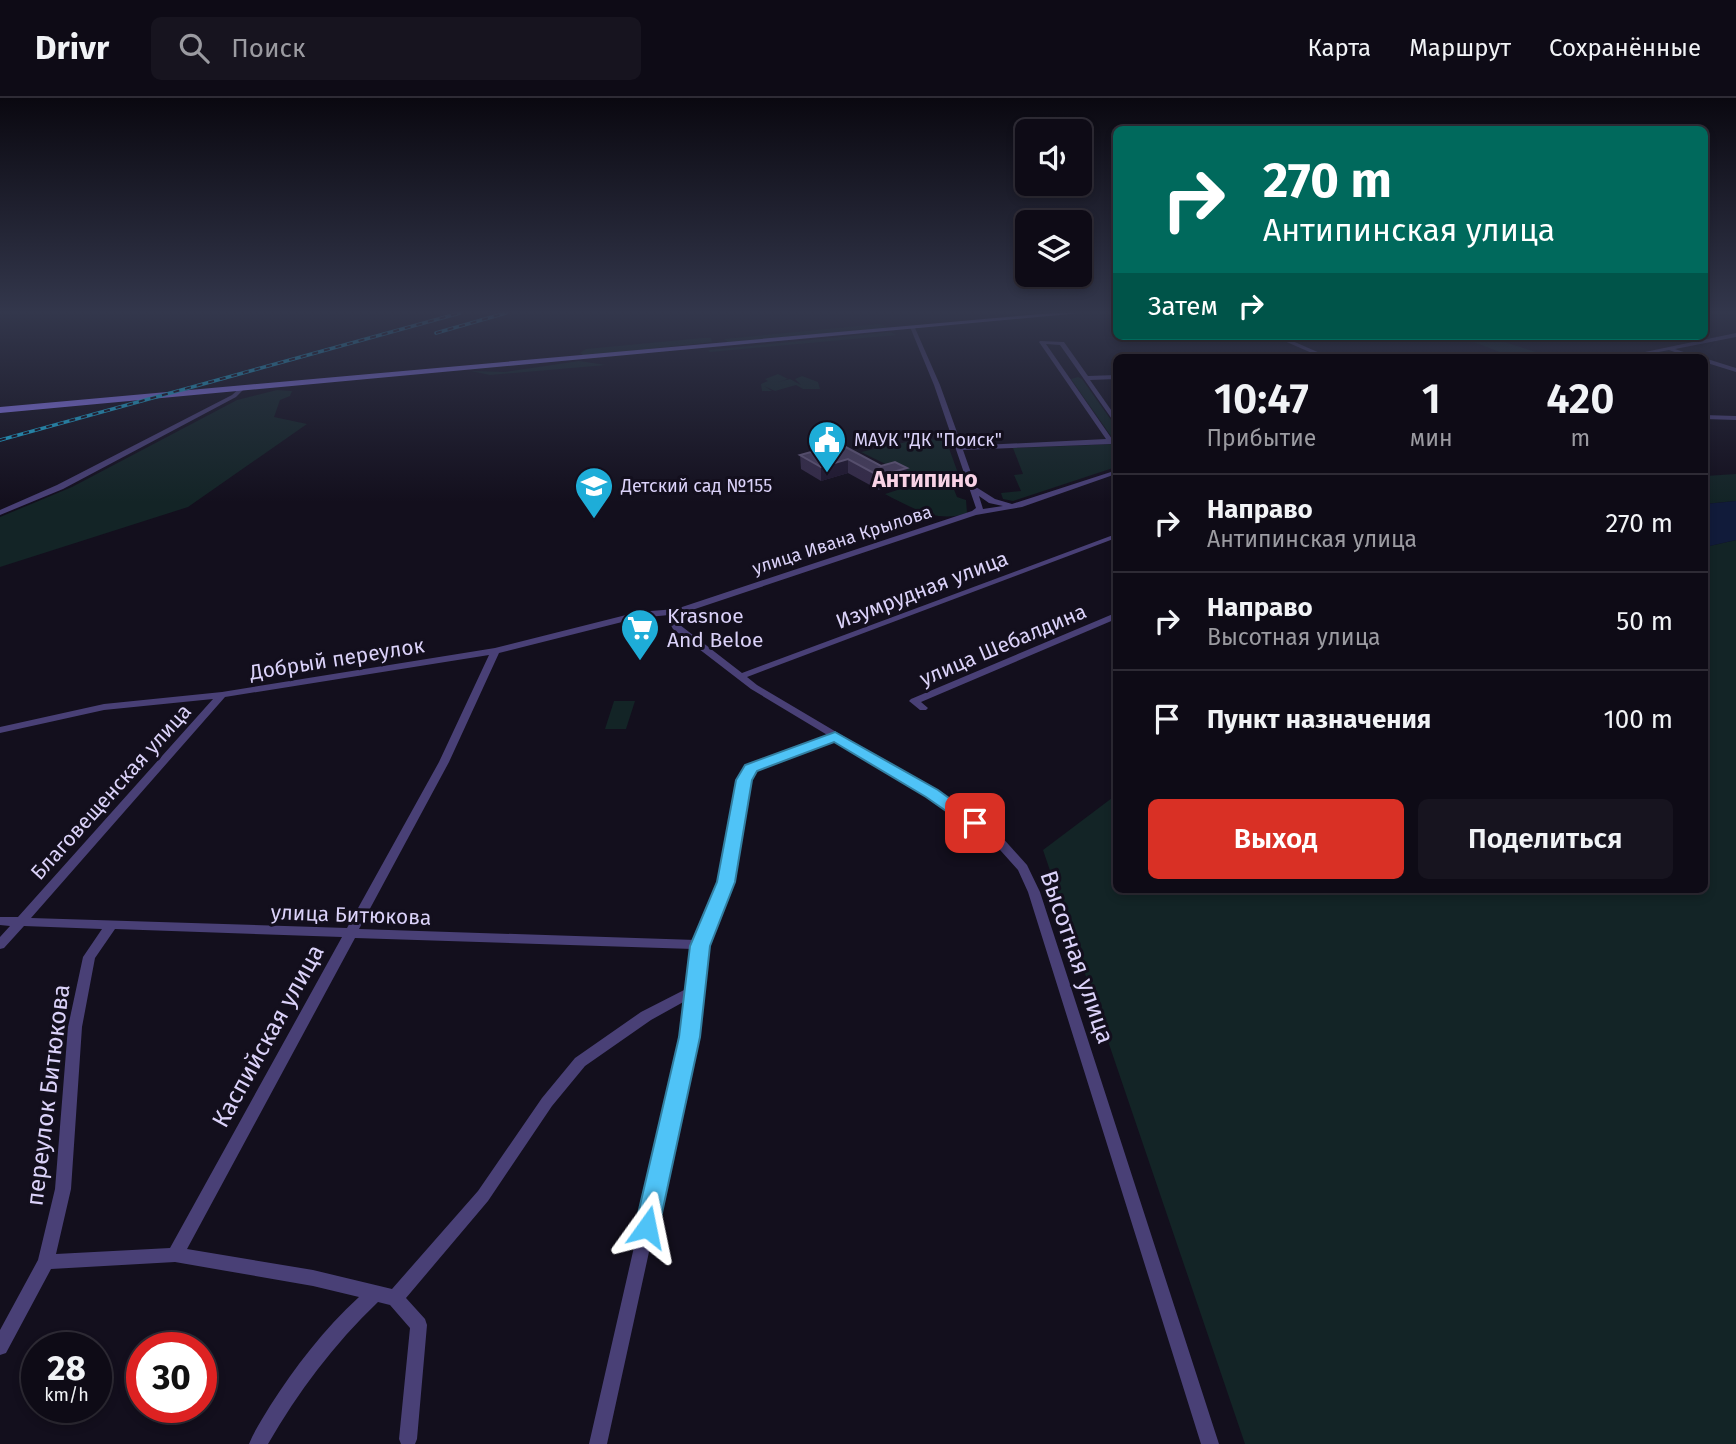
<!DOCTYPE html>
<html lang="ru">
<meta charset="utf-8">
<style>
:root{--surface:#0e0b16;--page:#17141f;--text:#f1f3f6;--muted:#9b9ba1;--line:#2e2b35;--accent:#d93025}
body{margin:0;font-family:"Fira Sans",sans-serif;background:var(--page);color:var(--text);height:100vh;display:flex;flex-direction:column;font-size:26px;white-space:nowrap}
*{box-sizing:border-box;margin:0}
p{font-size:23px;color:var(--muted)}
.icon{flex:none;width:38px;height:38px;fill:none;stroke:currentColor;stroke-width:2;stroke-linecap:round;stroke-linejoin:round}
.map{position:relative;flex:1;overflow:hidden}
.drawer{position:absolute;left:1113px;top:256px;width:595px;height:539px;display:flex;flex-direction:column;background:var(--surface);border-radius:10px;box-shadow:0 4px 10px #0003,0 0 0 2px var(--line)}
.drawer>*{flex:none}
.guide{position:absolute;left:1113px;top:28px;width:595px;height:214px;border-radius:10px;box-shadow:0 4px 10px #0003,0 0 0 2px var(--line);background:#00695c;color:#fff;overflow:hidden}
.tools{position:absolute;left:1015px;top:21px;display:grid;gap:14px}
.tools a{display:grid;place-items:center;width:77px;height:77px;border-radius:10px;background:var(--surface);box-shadow:0 4px 10px #0003,0 0 0 2px var(--line);font-size:35px}
.speed{position:absolute;left:21px;top:1234px;display:flex;gap:14px;font-size:35px;font-weight:700;text-align:center}
.speed>*{display:grid;place-content:center;width:91px;height:91px;border-radius:50%;background:var(--surface);box-shadow:0 4px 10px #0003,0 0 0 2px var(--line);line-height:1}
.speed small{font-size:18px;font-weight:400}
.speed .limit{border:10px solid #d22;background:#fff;color:#111}
.pin{position:absolute;display:grid;place-items:center;width:60px;height:60px;color:#fff;margin:-30px;border-radius:14px;box-shadow:0 4px 10px #0006}
.me{position:absolute;width:77px;margin:-38px;rotate:12deg;stroke-linejoin:round;filter:drop-shadow(0 0 5px #0008)}
.turn{display:flex;align-items:center;gap:24px;height:147px;padding:0 35px;font-size:32px}
.turn .icon{width:91px;height:91px;stroke-width:2.5}
.turn b{display:block;font-size:49px;line-height:60px}
.then{display:flex;align-items:center;height:66px;padding:0 35px;background:#0003;gap:14px;font-size:26px}
.eta{display:flex;justify-content:space-evenly;align-items:center;height:119px;text-align:center}
.eta b{font-size:42px;font-weight:600;line-height:49px}
.primary-button{display:flex;gap:14px;margin-top:auto;padding:14px 35px}
.primary-button a{flex:1;height:80px;border-radius:10px;background:var(--accent);color:#fff;font-size:28px;font-weight:600;line-height:80px;text-align:center}
.primary-button a+a{background:var(--page);color:var(--text)}
ul{padding:0;list-style:none}
li{display:flex;align-items:center;gap:21px;height:98px;padding:0 35px;border-top:2px solid var(--line)}
li div{flex:1}
li b{display:block;font-size:26px}
li em{font-style:normal}
header{display:flex;align-items:center;gap:42px;box-sizing:border-box;height:98px;padding:0 35px;background:var(--surface);border-bottom:2px solid var(--line)}
header strong{font-size:33px}
nav{display:flex;gap:38px;margin-inline-start:auto;font-size:24px}
.search{width:490px;height:63px;background:var(--page);display:flex;align-items:center;gap:18px;box-sizing:border-box;padding:0 24px;border-radius:10px;color:var(--muted);font-size:26px}
.map>svg:first-child{display:block}
.green{fill:#132426}
.water{fill:#111b3a}
.lines{fill:none;stroke-linecap:round;stroke-linejoin:round}
.stream{stroke:#111b3a;stroke-width:2}
.street{fill:#494076;fill-rule:evenodd}
.secondary{fill:#8876ec;fill-rule:evenodd}
.rail-casing{stroke:#1eadd8;stroke-width:3.5}
.rail{stroke:#130f1d;stroke-width:2;stroke-dasharray:6;stroke-linecap:butt}
.wall{fill:#352b49}
.shaded-wall{fill:#201830}
.building{fill:#463d5c;stroke:#5e5475;stroke-width:2}
.route{fill:#4fc3f7;stroke:#337fa1;stroke-width:2}
.labels{text-anchor:middle;stroke-width:6;stroke-linejoin:round;paint-order:stroke}
.far-poi-label{font-size:18px;fill:#dbd2f9;stroke:#130f1d;text-anchor:start}
.far-street-label{font-size:18px;fill:#dbd2f9;stroke:#130f1d}
.street-label{font-size:21px;fill:#dbd2f9;stroke:#130f1d}
.poi-label{font-size:21px;fill:#dbd2f9;stroke:#130f1d;text-anchor:start}
.far-district-label{font-size:23px;font-weight:bold;fill:#f9d3e6;stroke:#130f1d}
.near-street-label{font-size:24px;fill:#dbd2f9;stroke:#130f1d}
</style>
<header>
<strong>Drivr</strong>
<div class="search"><svg class="icon" aria-label="search" viewBox="0 0 24 24"><circle cx="10" cy="10" r="6"/><path d="M15 15l6 6"/></svg>Поиск</div>
<nav><a>Карта</a><a>Маршрут</a><a>Сохранённые</a></nav>
</header>
<div class="map">
<svg width="1736" height="1346" viewBox="0 0 1736 1346">
<rect width="100%" height="100%" fill="#130f1d"/>
<path class="green" d="M879 226 891 230 728 244 724 241Z
M890 234 897 237 710 254 708 252Z
M703 240H711L712 244 584 258 580 255 586 251Z
M1495 241 1545 257 1503 259 1499 254 1510 258 1474 244Z
M579 263 606 267 490 277 471 273 505 274Z
M778 276 788 281 778 284 790 281 801 287 795 281 802 278 818 284 820 291H803L796 287 775 293 764 288 772 293H762L761 286 768 283 765 281Z
M1078 279 1082 281 1116 329V339L1111 338 1071 281Z
M277 292 292 293 290 298 280 302 274 319 307 326 188 409 0 469V419L72 389 237 302Z
M920 341 946 342 962 386 953 389 957 399 966 402 967 415C938 426 910 409 885 396L922 384 861 354Z
M1116 346V369L1013 403 1003 401 1001 395 1021 393 1014 377 1023 376 1013 350Z
M1736 376V403L1705 406V378Z
M1736 442V1346H1245L1043 752 1116 697V791H1704L1705 449Z
M614 603H635L626 631H605Z"/>
<path class="water" d="M1736 403V442L1705 449V406Z"/>
<g class="lines">
<path class="stream" d="M1585 259 1608 255"/>
<path class="street" d="M910 229 915 230 940 287 962 348 1106 341 1039 244 1040 243 1064 244 1088 278 1116 277V281L1090 282 1116 319V325L1114 324 1060 247 1046 246 1112 341 1116 343 1111 346 963 352 976 389 995 401 1012 406 1114 373 1116 372V376L1022 409 976 417 680 516 676 520 680 527 742 575 1116 436V440L747 579 757 587 936 693 1000 737 1027 767 1040 794 1219 1346H1201L1028 794 1018 772 992 743 928 697 836 642 755 672 749 682 732 784 706 847 696 939 607 1346H589L682 939 687 902 651 922 585 968 552 1008 488 1103 406 1200 425 1221 427 1227 417 1341 415 1346H401L399 1341 410 1230 390 1207 378 1204C334 1246 298 1294 268 1346H249C254 1333 263 1320 270 1308 295 1269 324 1231 359 1199L313 1188 175 1164 51 1171 6 1255 0 1257V1232L38 1162 55 1091 68 929 83 859 102 831 24 828 4 850 0 851V839L10 828 0 827V819H18L213 601 104 612 0 635V629L104 606 222 594 495 550 638 514 676 511 972 413 976 410 934 287ZM979 398 989 405 1003 408 983 411ZM669 517 667 520 673 531 751 591 829 638 747 668 739 682 720 784 696 842 359 831 449 664 499 555 638 520ZM489 557 439 664 347 830 31 820 225 599ZM115 831 342 839 170 1150 56 1156 71 1091 82 929 95 860ZM355 840 693 851 688 890 641 914 575 960 542 1000 478 1093 392 1191 313 1172 187 1151Z
M1736 235V239L1675 251 1698 259H1689L1669 252 1633 259H1621Z
M1273 238H1281L1329 259H1321Z
M1704 260 1736 270V274L1704 264Z
M241 289 244 291 236 299 63 391 0 417V412L57 387 232 297Z
M1704 317 1736 318V322L1704 321Z
M1113 516H1116V521L921 604 928 610 926 612H920L909 603 911 601Z"/>
<path class="secondary" d="M1051 215H1081L0 315V309Z"/>
<defs>
<path id="rail" d="M436 235 506 215
M0 342 460 215"/>
</defs>
<use href="#rail" class="rail-casing"/>
<use href="#rail" class="rail"/>
</g>
<path class="wall" d="M840 346 906 383 879 392 848 375 821 383 801 371 800 357Z"/>
<path class="shaded-wall" d="M848 361V375L821 383V369Z
M907 370 906 383 879 392V378Z"/>
<path class="building" d="M840 346 881 368 895 364 907 370 879 378 848 361 821 369 800 357Z"/>
<linearGradient id="sky" x2="0" y2="1"><stop stop-color="#0a0810"/><stop offset="0.53" stop-color="#33374c"/><stop offset="1" stop-color="#33374c" stop-opacity="0"/></linearGradient>
<rect width="1736" height="404" fill="url(#sky)"/>
<path class="route" d="M835 634 938 692 983 725 975 730 969 729 926 699 834 644 757 673 752 682 735 784 710 848 700 939 659 1129 655 1136 647 1140 638 1136 635 1129 679 939 690 848 717 784 736 682 745 667Z"/>
<defs>
<symbol id="civic-pin" viewBox="-11 -11 22 30"><path d="M0 17L-7.5 6A9.5 9.5 0 1 1 7.5 6Z" fill="#1eadd8" stroke="#130f1d"/><path d="M-.6-6.5H3V-4.5H.6V-3L4-1V1h2V6H-6V1h2V-1L-.6-3ZM-1.2 2.5V6h2.4V2.5Z" fill="#fff"/></symbol>
<symbol id="school-pin" viewBox="-11 -11 22 30"><path d="M0 17L-7.5 6A9.5 9.5 0 1 1 7.5 6Z" fill="#1eadd8" stroke="#130f1d"/><path d="M0-5L7-2L0 1L-7-2ZM-4 1L0 2.5L4 1V4Q0 6-4 4Z" fill="#fff"/></symbol>
<symbol id="supermarket-pin" viewBox="-11 -11 22 30"><path d="M0 17L-7.5 6A9.5 9.5 0 1 1 7.5 6Z" fill="#1eadd8" stroke="#130f1d"/><path d="M-6-5.5h2.5l.6 2H6L4.5 2H-2.5L-4.4-4H-6ZM-1.5 3.2a1.3 1.3 0 1 0 .1 0ZM3 3.2a1.3 1.3 0 1 0 .1 0Z" fill="#fff"/></symbol>
</defs>
<g fill-rule="evenodd">
<use href="#civic-pin" x="805" y="320" width="44" height="60"/>
<use href="#school-pin" x="572" y="366" width="44" height="60"/>
<use href="#supermarket-pin" x="618" y="508" width="44" height="60"/>
</g>
<g class="labels">
<g class="far-poi-label">
<text x="854" y="348">МАУК "ДК "Поиск"</text>
<text x="621" y="394">Детский сад №155</text>
</g>
<g class="far-street-label">
<text transform="translate(842 442) rotate(-18)" y="6">улица Ивана Крылова</text>
</g>
<g class="street-label">
<text transform="translate(922 492) rotate(-21)" y="7">Изумрудная улица</text>
<text transform="translate(1003 547) rotate(-23)" y="7">улица Шебалдина</text>
<text transform="translate(337 561) rotate(-9)" y="7">Добрый переулок</text>
<text transform="translate(111 694) rotate(-48)" y="7">Благовещенская улица</text>
<text transform="translate(351 817) rotate(2)" y="7">улица Битюкова</text>
</g>
<g class="poi-label">
<text x="667" y="525">Krasnoe<tspan x="667" dy="24">And Beloe</tspan></text>
</g>
<g class="far-district-label">
<text x="925" y="389">Антипино</text>
</g>
<g class="near-street-label">
<text transform="translate(1077 859) rotate(71)" y="8">Высотная улица</text>
<text transform="translate(268 938) rotate(-61)" y="8">Каспийская улица</text>
<text transform="translate(48 997) rotate(-83)" y="8">переулок Битюкова</text>
</g>
</g>
</svg>
<div class="tools">
<a><svg class="icon" aria-label="sound" viewBox="0 0 24 24"><path d="M4 9h4l5-4v14l-5-4H4zM17 9q2 3 0 6"/></svg></a>
<a><svg class="icon" aria-label="layers" viewBox="0 0 24 24"><path d="M12 4l9 5-9 5-9-5zM3 14l9 5 9-5"/></svg></a>
</div>
<div class="speed"><div>28<small>km/h</small></div><div class="limit">30</div></div>
<div class="pin" style="left:975px;top:725px;background:#d93025"><svg class="icon" aria-label="arrive" viewBox="0 0 24 24"><path d="M6 21V4h12l-3 4 3 4H6"/></svg></div>
<svg class="me" style="left:647px;top:1129px" viewBox="-20 -20 40 40"><path d="M0-17L14 15 0 8-14 15z" fill="#4fc3f7" stroke="#fff" stroke-width="4"/></svg>
<div class="guide">
<div class="turn"><svg class="icon" aria-label="right" viewBox="0 0 24 24"><path d="M7 20v-9h11M14 6l5 5-5 5"/></svg><div><b>270 m</b>Антипинская улица</div></div>
<div class="then">Затем<svg class="icon" aria-label="right" viewBox="0 0 24 24"><path d="M7 20v-9h11M14 6l5 5-5 5"/></svg></div>
</div>
<section class="drawer">
<div class="eta">
<div><b>10:47</b><p>Прибытие</p></div>
<div><b>1</b><p>мин</p></div>
<div><b>420</b><p>m</p></div>
</div>
<ul>
<li><svg class="icon" aria-label="right" viewBox="0 0 24 24"><path d="M7 20v-9h11M14 6l5 5-5 5"/></svg><div><b>Направо</b><p>Антипинская улица</p></div><em>270 m</em></li>
<li><svg class="icon" aria-label="right" viewBox="0 0 24 24"><path d="M7 20v-9h11M14 6l5 5-5 5"/></svg><div><b>Направо</b><p>Высотная улица</p></div><em>50 m</em></li>
<li><svg class="icon" aria-label="arrive" viewBox="0 0 24 24"><path d="M6 21V4h12l-3 4 3 4H6"/></svg><div><b>Пункт назначения</b></div><em>100 m</em></li>
</ul>
<div class="primary-button"><a>Выход</a><a>Поделиться</a></div>
</section>
</div>
